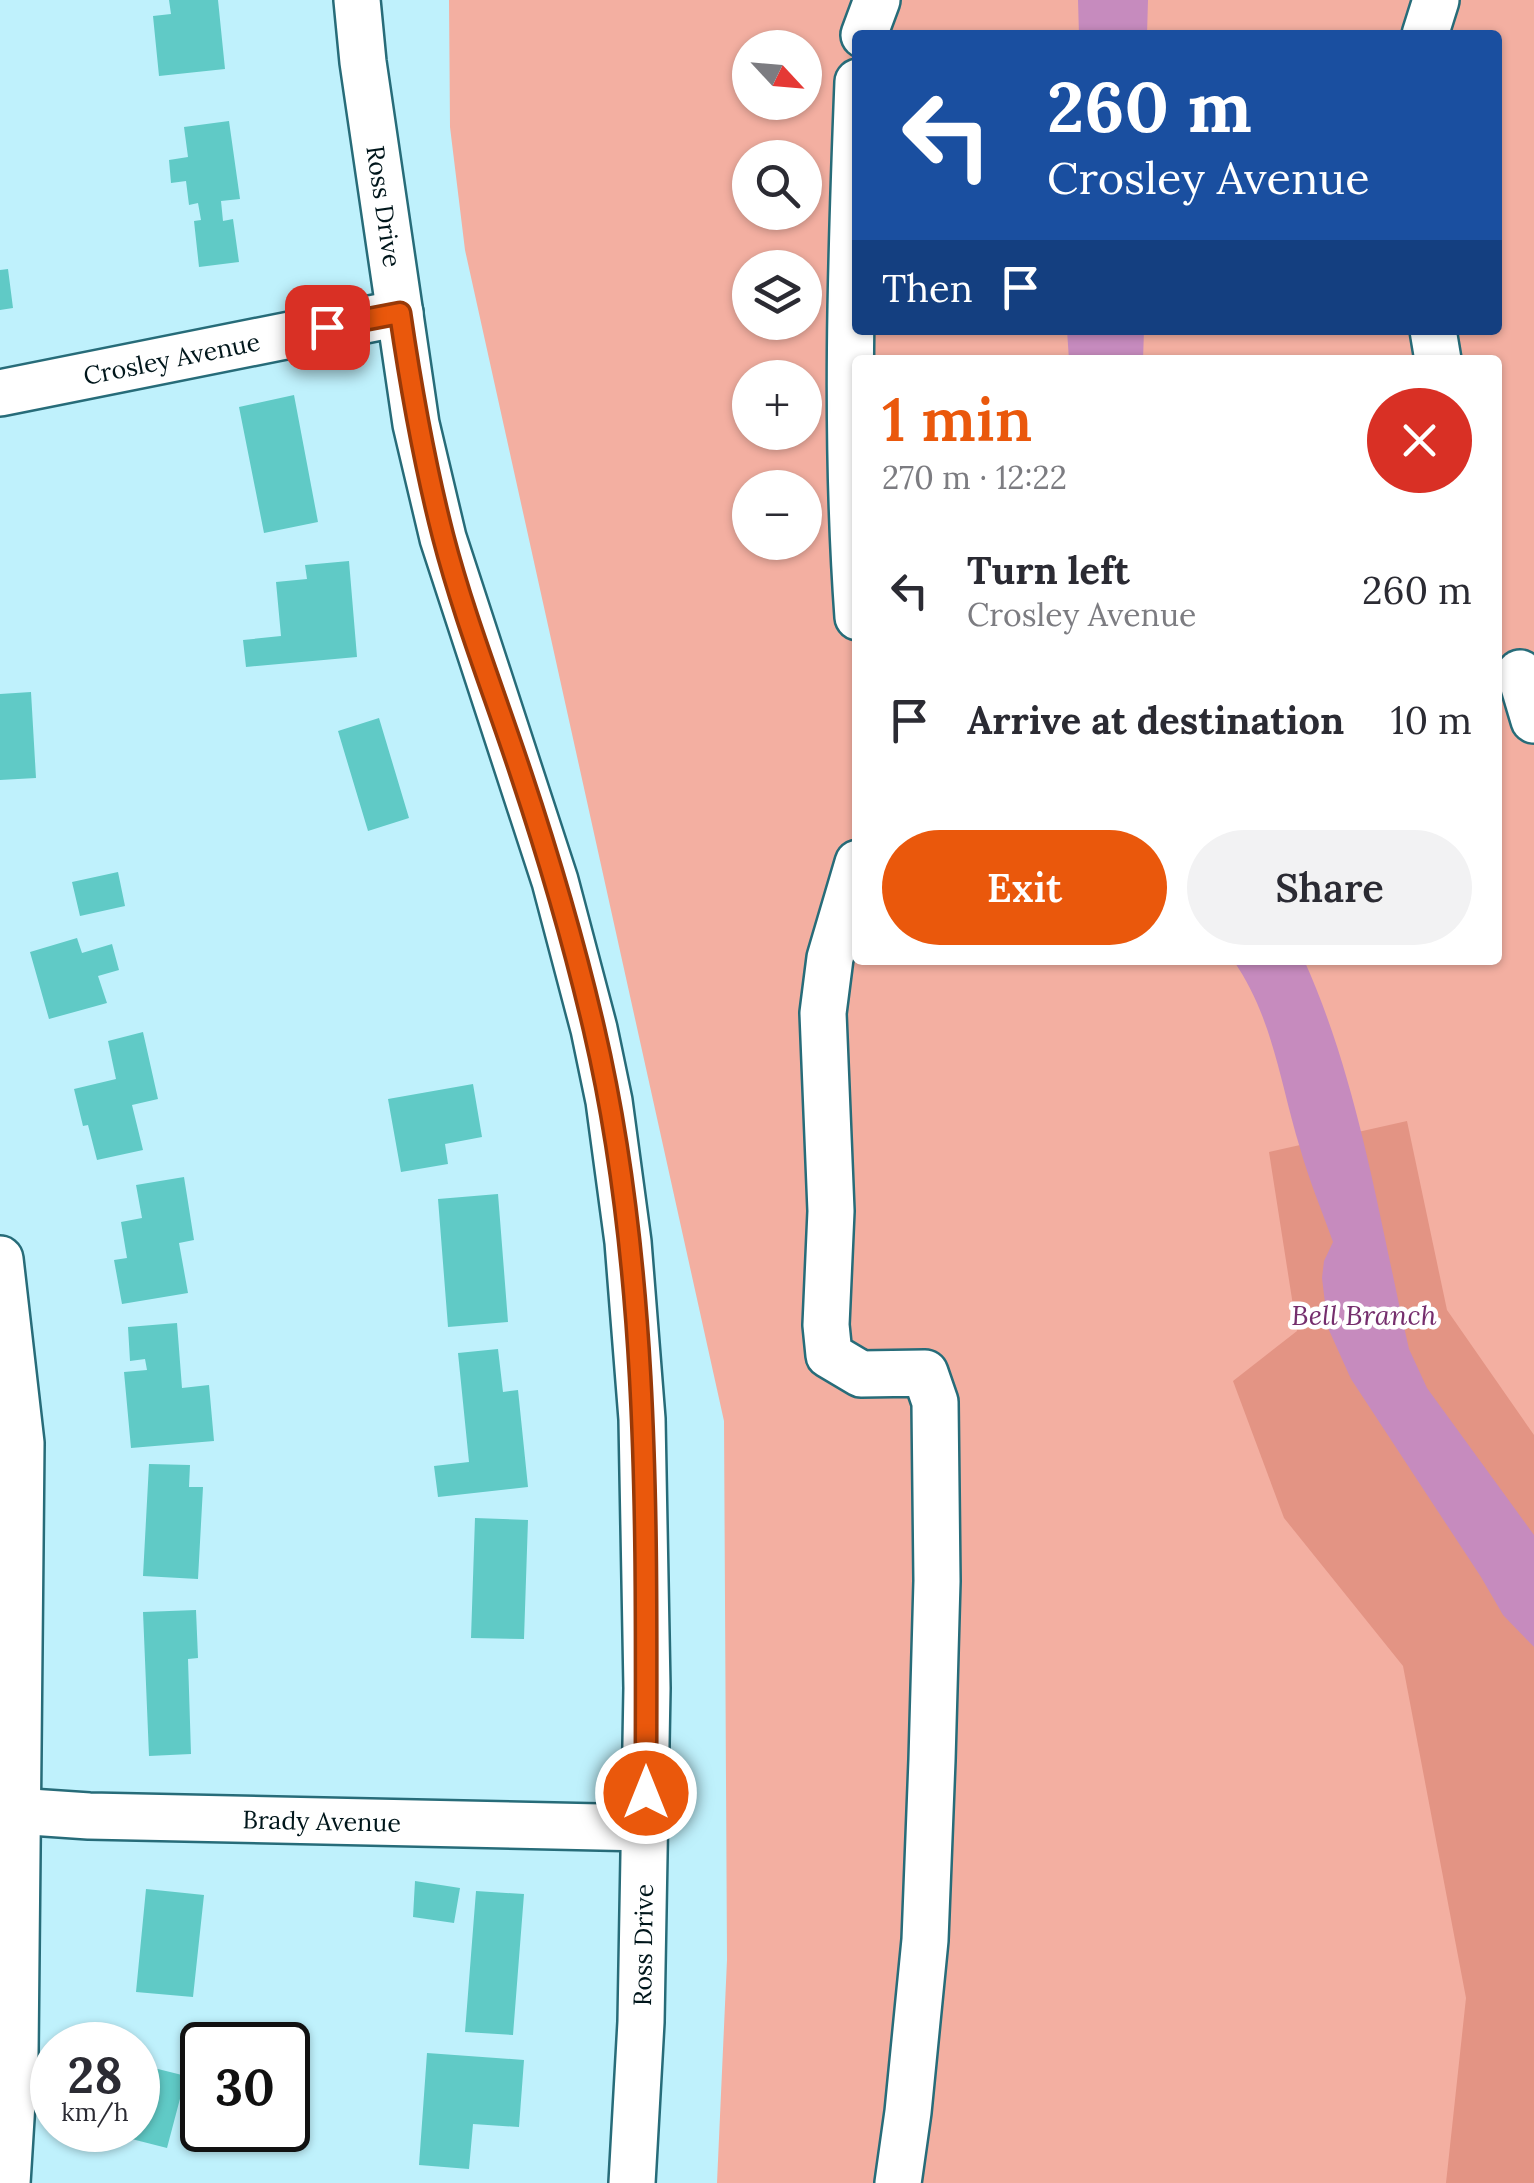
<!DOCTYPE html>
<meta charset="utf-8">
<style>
:root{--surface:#fff;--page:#f2f2f3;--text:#2b2b33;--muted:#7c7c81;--accent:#ea580c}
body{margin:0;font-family:Lora,serif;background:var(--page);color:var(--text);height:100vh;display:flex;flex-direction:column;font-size:38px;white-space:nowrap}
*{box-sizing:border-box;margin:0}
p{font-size:32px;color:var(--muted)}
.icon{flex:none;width:55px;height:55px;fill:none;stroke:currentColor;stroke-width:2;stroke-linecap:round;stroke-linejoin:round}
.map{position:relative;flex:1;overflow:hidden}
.side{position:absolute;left:852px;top:355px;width:650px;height:610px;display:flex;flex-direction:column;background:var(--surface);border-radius:10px;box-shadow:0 2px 8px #0004}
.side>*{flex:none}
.hud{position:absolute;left:852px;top:30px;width:650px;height:305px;border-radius:10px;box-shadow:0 2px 8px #0004;background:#1a4fa0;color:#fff;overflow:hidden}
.needle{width:65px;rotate:116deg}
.buttons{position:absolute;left:732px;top:30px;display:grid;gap:20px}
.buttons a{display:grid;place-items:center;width:90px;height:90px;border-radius:50%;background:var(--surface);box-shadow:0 2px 8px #0004;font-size:50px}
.speed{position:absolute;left:30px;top:2022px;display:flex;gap:20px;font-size:50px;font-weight:700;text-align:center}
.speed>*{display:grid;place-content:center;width:130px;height:130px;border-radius:50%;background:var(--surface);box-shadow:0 2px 8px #0004;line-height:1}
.speed small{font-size:25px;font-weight:400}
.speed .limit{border:5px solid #111;border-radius:15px;background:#fff;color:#111}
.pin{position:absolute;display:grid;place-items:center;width:85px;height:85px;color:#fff;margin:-42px;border-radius:20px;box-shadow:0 5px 15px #0006}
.me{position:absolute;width:110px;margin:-55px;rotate:0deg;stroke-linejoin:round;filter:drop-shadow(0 0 8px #0008)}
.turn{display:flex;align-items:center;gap:35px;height:210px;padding:0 30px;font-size:45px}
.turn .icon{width:130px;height:130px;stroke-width:2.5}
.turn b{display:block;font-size:70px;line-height:85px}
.then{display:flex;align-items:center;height:95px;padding:0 30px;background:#0003;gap:20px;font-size:38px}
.round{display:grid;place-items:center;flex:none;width:105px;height:105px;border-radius:52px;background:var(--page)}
.head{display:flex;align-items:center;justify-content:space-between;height:170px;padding:0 30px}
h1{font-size:60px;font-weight:600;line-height:75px;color:var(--accent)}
.primary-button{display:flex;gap:20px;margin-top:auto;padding:20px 30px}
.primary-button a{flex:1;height:115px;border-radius:60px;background:var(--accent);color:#fff;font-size:40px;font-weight:600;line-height:115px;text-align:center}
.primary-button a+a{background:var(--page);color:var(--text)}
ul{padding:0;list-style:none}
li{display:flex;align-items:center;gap:30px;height:130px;padding:0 30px}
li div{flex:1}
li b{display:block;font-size:38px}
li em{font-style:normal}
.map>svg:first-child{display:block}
.green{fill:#f3afa1;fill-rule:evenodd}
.forest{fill:#e39484}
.water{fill:#c68bbe}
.building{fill:#60cac6}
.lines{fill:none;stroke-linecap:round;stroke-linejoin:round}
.minor-casing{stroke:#276c79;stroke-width:50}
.minor{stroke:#fff;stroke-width:45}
.route-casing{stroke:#983908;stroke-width:25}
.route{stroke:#ea580c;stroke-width:18}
.labels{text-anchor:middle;stroke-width:9;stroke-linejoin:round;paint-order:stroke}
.street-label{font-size:25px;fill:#00161b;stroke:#fff}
.water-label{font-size:28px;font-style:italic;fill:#752e6d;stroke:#fff}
</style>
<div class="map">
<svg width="1534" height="2183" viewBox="0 0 1534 2183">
<rect width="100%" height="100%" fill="#bff1fc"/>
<path class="green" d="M449 0H1534V2183H717L727 1960 724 1421 465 250 450 127ZM858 35H1498V330H858ZM750 48H805V102H750ZM750 158H805V212H750ZM750 268H805V322H750ZM858 360H1498V960H858ZM750 378H805V432H750ZM750 488H805V542H750Z"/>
<path class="forest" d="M1407 1121 1447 1310 1534 1435V2183H1446L1466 1998 1403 1666 1284 1518 1233 1381 1297 1331 1269 1152Z"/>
<path class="water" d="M1078 0H1148L1147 35H1079Z
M1067 330H1144L1143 360H1069Z
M1233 960H1304C1359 1082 1379 1219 1409 1349L1427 1388 1534 1535V1647L1503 1615 1481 1577 1351 1379 1328 1328 1322 1278 1324 1261 1333 1242C1322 1211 1309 1180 1300 1148 1280 1083 1273 1017 1233 960Z"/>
<path class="building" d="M169 0H218L225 69 159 76 153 16 171 14Z
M229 121 240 199 221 201 223 221 233 219 239 262 199 267 194 221 201 220 198 203 189 205 186 181 171 183 169 160 188 157 184 127Z
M8 269 13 308 0 310V270Z
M294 395 318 522 264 533 239 407Z
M349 561 357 657 246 667 243 640 281 636 276 582 307 579 305 565Z
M31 692 36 778 0 780V694Z
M379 718 409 818 368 831 338 731Z
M118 872 125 906 80 916 72 882Z
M77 938 82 953 112 944 119 970 98 976 107 1003 49 1019 30 952Z
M143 1032 158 1099 132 1105 143 1150 97 1160 88 1125 83 1126 74 1089 116 1079 108 1041Z
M473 1084 482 1137 445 1144 448 1164 401 1172 388 1099Z
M184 1177 194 1240 179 1243 188 1293 122 1304 114 1260 127 1258 121 1222 142 1218 136 1185Z
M498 1194 508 1322 448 1327 438 1199Z
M177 1323 182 1388 209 1385 214 1441 131 1448 124 1372 147 1370 145 1359 130 1361 128 1327Z
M498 1349 503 1392 518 1390 528 1487 438 1497 434 1466 469 1462 458 1353Z
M149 1464 190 1465 189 1487H203L198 1579 143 1576Z
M475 1518 528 1520 524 1639 471 1638Z
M196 1610 198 1658 188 1659 191 1754 149 1756 143 1612Z
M415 1881 460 1888 454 1923 413 1917Z
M146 1889 204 1895 193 1997 136 1992Z
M476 1891 524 1894 513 2035 465 2032Z
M427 2053 524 2060 519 2127 473 2124 469 2169 419 2165Z
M138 2064 186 2076 167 2148 116 2135 117 2130H138Z"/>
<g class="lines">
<defs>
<g id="minor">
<path id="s1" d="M357 0 363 62 416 424 443 538 555 881 594 1029 609 1101 628 1242 642 1419 647 1688 641 2022 632 2183"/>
<path d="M864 35 877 0"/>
<path d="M1425 35 1436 0"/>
<path d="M858 82C851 260 845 438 858 617"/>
<path d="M1433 330 1438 360"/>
<path id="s2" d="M0 393 400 313"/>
<path d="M1520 673 1534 720"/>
<path d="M858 863 830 958 823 1013 831 1211 826 1325 829 1355 861 1374 925 1373 935 1402 937 1581 932 1760 925 1940 908 2112 898 2183"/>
<path d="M0 1259 21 1443 15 2054 7 2183"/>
<path id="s3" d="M0 1810 89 1816 646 1828"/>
</g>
</defs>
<use href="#minor" class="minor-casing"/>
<use href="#minor" class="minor"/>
</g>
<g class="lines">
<defs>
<path id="route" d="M327 327 400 313C411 388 424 462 443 536 464 617 495 695 521 774 549 858 574 943 594 1029 652 1278 646 1539 646 1793"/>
</defs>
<use href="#route" class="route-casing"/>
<use href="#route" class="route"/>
</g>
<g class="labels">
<g class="street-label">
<text dy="9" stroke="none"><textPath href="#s1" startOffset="208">Ross Drive</textPath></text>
<text dy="9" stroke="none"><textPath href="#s2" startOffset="175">Crosley Avenue</textPath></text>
<text dy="9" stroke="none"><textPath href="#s3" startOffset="322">Brady Avenue</textPath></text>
<text transform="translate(643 1945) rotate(-89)" y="9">Ross Drive</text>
</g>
<g class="water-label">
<text x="1364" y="1325">Bell Branch</text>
</g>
</g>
</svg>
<div class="buttons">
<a><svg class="needle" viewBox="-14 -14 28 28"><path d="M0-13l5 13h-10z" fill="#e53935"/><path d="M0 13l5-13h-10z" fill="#7c7c81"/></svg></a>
<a><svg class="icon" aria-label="search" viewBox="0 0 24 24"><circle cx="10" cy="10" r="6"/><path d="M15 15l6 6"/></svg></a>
<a><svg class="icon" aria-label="layers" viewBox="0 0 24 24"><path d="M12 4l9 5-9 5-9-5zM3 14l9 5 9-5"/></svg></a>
<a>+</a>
<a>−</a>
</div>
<div class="speed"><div>28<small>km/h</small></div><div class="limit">30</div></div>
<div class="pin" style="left:327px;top:327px;background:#d93025"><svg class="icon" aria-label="arrive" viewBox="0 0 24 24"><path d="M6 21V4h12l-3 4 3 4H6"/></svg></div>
<svg class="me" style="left:646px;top:1793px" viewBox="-20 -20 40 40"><circle r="17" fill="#ea580c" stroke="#fff" stroke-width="3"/><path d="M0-11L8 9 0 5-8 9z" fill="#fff"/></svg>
<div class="hud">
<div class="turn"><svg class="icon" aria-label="left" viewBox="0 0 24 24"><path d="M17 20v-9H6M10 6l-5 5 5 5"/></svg><div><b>260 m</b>Crosley Avenue</div></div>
<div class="then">Then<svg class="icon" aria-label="arrive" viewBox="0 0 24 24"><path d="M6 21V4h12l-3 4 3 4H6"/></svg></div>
</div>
<section class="side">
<div class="head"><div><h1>1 min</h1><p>270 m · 12:22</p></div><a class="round" style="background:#d93025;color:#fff"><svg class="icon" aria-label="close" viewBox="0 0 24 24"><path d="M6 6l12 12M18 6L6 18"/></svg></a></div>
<ul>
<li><svg class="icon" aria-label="left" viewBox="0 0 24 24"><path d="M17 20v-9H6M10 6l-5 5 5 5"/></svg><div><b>Turn left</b><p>Crosley Avenue</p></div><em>260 m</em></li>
<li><svg class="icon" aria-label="arrive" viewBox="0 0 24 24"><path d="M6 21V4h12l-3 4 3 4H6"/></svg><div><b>Arrive at destination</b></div><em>10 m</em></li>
</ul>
<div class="primary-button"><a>Exit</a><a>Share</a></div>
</section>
</div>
